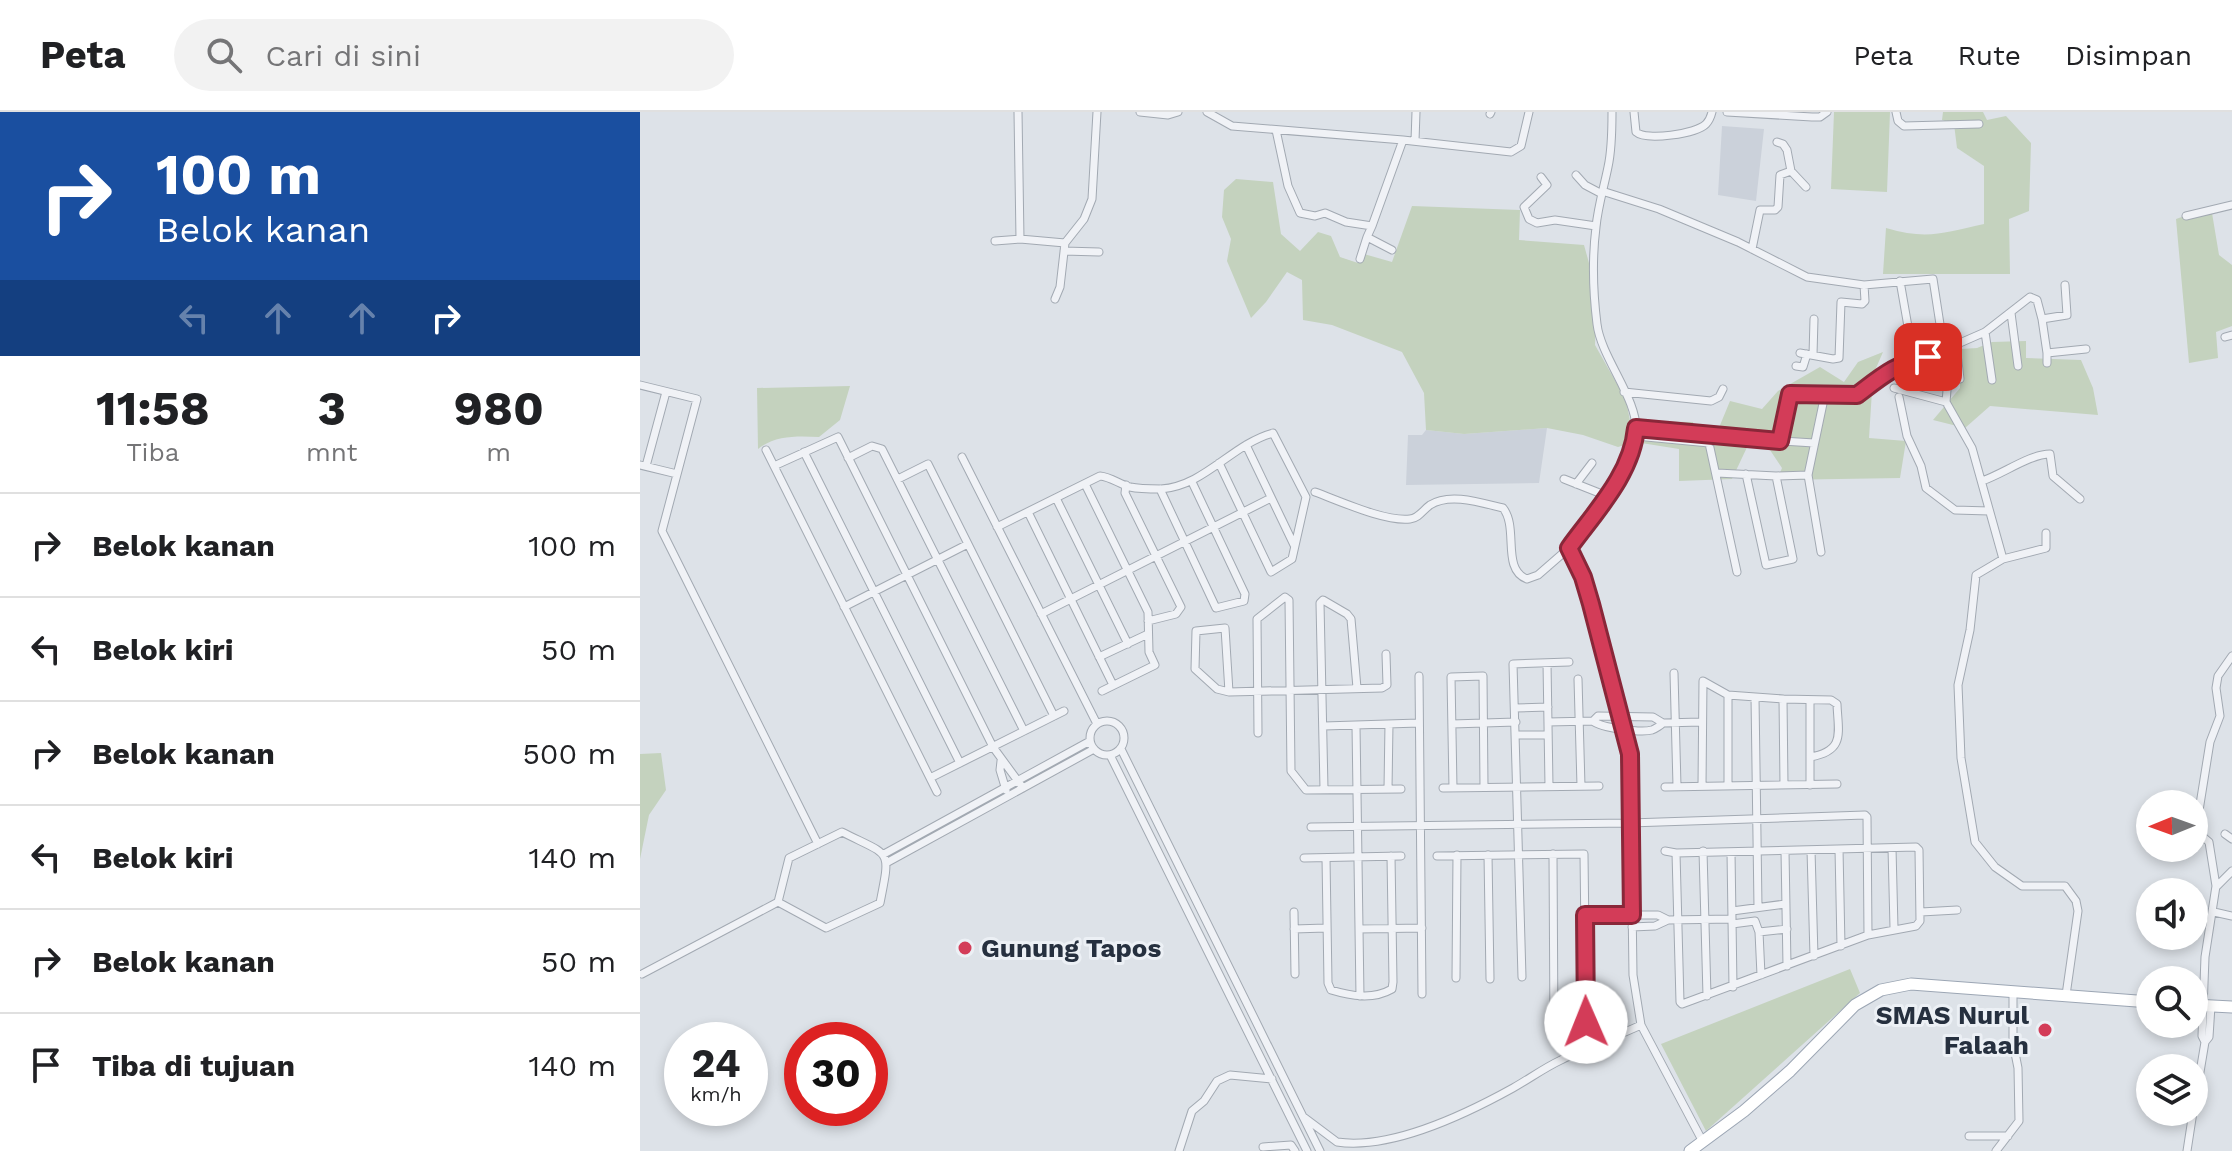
<!DOCTYPE html>
<html lang="id">
<style>
:root{--surface:#fff;--page:#f2f2f2;--text:#202124;--muted:#757577;--line:#e0e0e0}
body{margin:0;font-family:"Work Sans",sans-serif;background:var(--page);color:var(--text);height:100vh;display:flex;flex-direction:column;font-size:30px;white-space:nowrap}
*{box-sizing:border-box;margin:0}
p{font-size:26px;color:var(--muted)}
.icon{flex:none;width:44px;height:44px;fill:none;stroke:currentColor;stroke-width:2;stroke-linecap:round;stroke-linejoin:round}
.map{position:relative;flex:1;overflow:hidden}
.panel{display:flex;flex-direction:column;background:var(--surface);width:640px}
.panel>*{flex:none}
.guide{background:#1a4fa0;color:#fff;overflow:hidden}
.needle{width:52px;rotate:269deg}
.fabs{position:absolute;left:1496px;top:678px;display:grid;gap:16px}
.fabs a{display:grid;place-items:center;width:72px;height:72px;border-radius:50%;background:var(--surface);box-shadow:0 4px 12px #0003;font-size:40px}
.speed{position:absolute;left:24px;top:910px;display:flex;gap:16px;font-size:40px;font-weight:700;text-align:center}
.speed>*{display:grid;place-content:center;width:104px;height:104px;border-radius:50%;background:var(--surface);box-shadow:0 4px 12px #0003;line-height:1}
.speed small{font-size:20px;font-weight:400}
.speed .limit{border:12px solid #d22;background:#fff;color:#111}
.pin{position:absolute;display:grid;place-items:center;width:68px;height:68px;color:#fff;margin:-34px;border-radius:16px;box-shadow:0 4px 12px #0006}
.me{position:absolute;width:88px;margin:-44px;rotate:359deg;stroke-linejoin:round;filter:drop-shadow(0 0 6px #0008)}
.turn{display:flex;align-items:center;gap:28px;height:168px;padding:0 24px;font-size:36px}
.turn .icon{width:104px;height:104px;stroke-width:2.5}
.turn b{display:block;font-size:56px;line-height:68px}
.lanes{display:flex;align-items:center;height:76px;padding:0 24px;background:#0003;justify-content:center;gap:40px;direction:ltr}
.lanes .off{opacity:.35}
.eta{display:flex;justify-content:space-evenly;align-items:center;height:136px;text-align:center}
.eta b{font-size:48px;font-weight:700;line-height:56px}
ul{padding:0;list-style:none}
li{display:flex;align-items:center;gap:24px;height:104px;padding:0 24px;border-top:2px solid var(--line)}
li div{flex:1}
li b{display:block;font-size:30px}
li em{font-style:normal}
header{display:flex;align-items:center;gap:48px;box-sizing:border-box;height:112px;padding:0 40px;background:var(--surface);border-bottom:2px solid var(--line)}
header strong{font-size:38px}
nav{display:flex;gap:44px;margin-inline-start:auto;font-size:28px}
.search{width:560px;height:72px;background:var(--page);display:flex;align-items:center;gap:20px;box-sizing:border-box;padding:0 28px;border-radius:44px;color:var(--muted);font-size:30px}
main{display:flex;flex:1;min-height:0}
.map>svg:first-child{display:block}
.built{fill:#cbd1da}
.green{fill:#c4d2be}
.lines{fill:none;stroke-linecap:round;stroke-linejoin:round}
.street-casing{stroke:#a2a9b2;stroke-width:9}
.primary-casing{stroke:#9ca6b4;stroke-width:13}
.street{stroke:#f0f2f6;stroke-width:7}
.primary{stroke:#fff;stroke-width:11}
.route-casing{stroke:#892739;stroke-width:20}
.route{stroke:#d33c58;stroke-width:14}
.poi-dot{fill:#d33c58;stroke:#ecf0f5;stroke-width:3}
.labels{text-anchor:middle;stroke-width:6;stroke-linejoin:round;paint-order:stroke}
.poi-label{font-size:26px;font-weight:bold;fill:#26303f;stroke:#ecf0f5;text-anchor:start}
</style>
<header>
<strong>Peta</strong>
<div class="search"><svg class="icon" aria-label="search" viewBox="0 0 24 24"><circle cx="10" cy="10" r="6"/><path d="M15 15l6 6"/></svg>Cari di sini</div>
<nav><a>Peta</a><a>Rute</a><a>Disimpan</a></nav>
</header>
<main>
<section class="panel">
<div class="guide">
<div class="turn"><svg class="icon" aria-label="right" viewBox="0 0 24 24"><path d="M7 20v-9h11M14 6l5 5-5 5"/></svg><div><b>100 m</b>Belok kanan</div></div>
<div class="lanes"><svg class="icon off" aria-label="left" viewBox="0 0 24 24"><path d="M17 20v-9H6M10 6l-5 5 5 5"/></svg><svg class="icon off" aria-label="ahead" viewBox="0 0 24 24"><path d="M12 20V5M6 11l6-6 6 6"/></svg><svg class="icon off" aria-label="ahead" viewBox="0 0 24 24"><path d="M12 20V5M6 11l6-6 6 6"/></svg><svg class="icon" aria-label="right" viewBox="0 0 24 24"><path d="M7 20v-9h11M14 6l5 5-5 5"/></svg></div>
</div>
<div class="eta">
<div><b>11:58</b><p>Tiba</p></div>
<div><b>3</b><p>mnt</p></div>
<div><b>980</b><p>m</p></div>
</div>
<ul>
<li><svg class="icon" aria-label="right" viewBox="0 0 24 24"><path d="M7 20v-9h11M14 6l5 5-5 5"/></svg><div><b>Belok kanan</b></div><em>100 m</em></li>
<li><svg class="icon" aria-label="left" viewBox="0 0 24 24"><path d="M17 20v-9H6M10 6l-5 5 5 5"/></svg><div><b>Belok kiri</b></div><em>50 m</em></li>
<li><svg class="icon" aria-label="right" viewBox="0 0 24 24"><path d="M7 20v-9h11M14 6l5 5-5 5"/></svg><div><b>Belok kanan</b></div><em>500 m</em></li>
<li><svg class="icon" aria-label="left" viewBox="0 0 24 24"><path d="M17 20v-9H6M10 6l-5 5 5 5"/></svg><div><b>Belok kiri</b></div><em>140 m</em></li>
<li><svg class="icon" aria-label="right" viewBox="0 0 24 24"><path d="M7 20v-9h11M14 6l5 5-5 5"/></svg><div><b>Belok kanan</b></div><em>50 m</em></li>
<li><svg class="icon" aria-label="arrive" viewBox="0 0 24 24"><path d="M6 21V4h12l-3 4 3 4H6"/></svg><div><b>Tiba di tujuan</b></div><em>140 m</em></li>
</ul>
</section>
<div class="map">
<svg width="1592" height="1039" viewBox="0 0 1592 1039">
<rect width="100%" height="100%" fill="#dde2e8"/>
<path class="built" d="M1082 14 1124 17 1116 89 1078 83Z
M907 316 899 371 766 373 768 323H782L786 318 824 322Z"/>
<path class="green" d="M1194 0H1250L1247 80 1191 77Z
M1303 0H1343L1347 8 1366 4 1391 31 1389 99 1369 107 1370 162H1243L1246 116C1287 128 1303 121 1344 112V54L1317 36 1314 12 1302 8Z
M596 67 633 70 641 122 660 139 678 120 691 124 700 145 718 151 724 142 752 150 772 94 880 98 879 128 944 133 957 180 955 233 986 288 990 309 1053 310 1056 330 1071 335 1090 289 1122 297 1138 279 1180 255 1204 270 1218 250 1243 240 1233 263 1229 326 1266 329 1260 366 1137 368 1142 356 1128 335 1110 329 1092 367 1039 369V337L995 330 978 335 943 323 907 316 824 322 786 318 784 281 762 240 692 213 663 208 662 168 647 160 626 190 611 206 587 149 591 127 582 105 584 78Z
M1571 95 1579 143 1592 153V214L1576 220 1578 246 1549 251 1536 107Z
M1386 229V246L1441 248 1453 276 1458 303 1350 294 1325 316 1293 308 1320 276 1321 237 1337 236 1352 230Z
M210 274 200 308 179 325C158 324 135 323 118 337L117 276Z
M21 641 26 678 9 703 0 747V642Z
M1210 857 1220 881 1066 1019 1021 932Z"/>
<g class="lines">
<defs>
<path id="street" d="M378 0 380 127
M500 0 528 3 538 0
M567 0 592 14 763 28 871 40 881 34 889 0
M972 0C972 18 972 37 968 55 964 75 958 94 956 115 952 147 953 180 957 212 961 246 999 288 996 321 991 365 953 402 929 436L943 465 990 642 993 863 1001 913 1063 1030
M994 0 996 20C1006 29 1056 22 1066 12 1069 9 1071 4 1072 0
M1087 0 1172 5H1180L1187 0
M1256 0 1258 9 1264 14 1339 12
M850 2 851 0
M636 18 648 74 660 101 675 104 685 101 706 110 732 114 763 28
M775 29 776 0
M1137 30 1143 32 1147 38 1151 59
M936 63 945 73 962 82
M901 65 907 73 884 95 889 107 897 111 915 108 956 114
M962 79 1019 97 1098 130 1167 165 1224 173 1293 167 1304 238 1309 255 1306 290 1332 336 1363 447 1336 463 1330 518 1318 573 1321 646 1335 730 1355 755 1382 774H1425L1436 789 1438 799 1426 883
M1546 104 1592 93
M732 114 727 125 752 138
M355 129 380 127 425 131
M1112 137 1120 98H1135L1138 95 1140 63 1151 59 1166 75
M424 139 459 140
M720 147 727 125
M1260 169 1270 226
M415 187 420 175 425 131 444 107 452 87 457 0
M1371 201 1378 254
M1402 207 1427 203 1425 173
M1345 220 1352 268
M1585 225 1592 223
M1316 233 1320 267
M1160 241 1193 247 1199 246 1201 190 1222 192 1225 189 1224 173
M1173 243 1174 207
M1407 251V241L1446 237
M1156 254 1163 255 1167 242
M0 273 57 287 22 419 178 732
M1254 276 1306 290
M984 280 1071 289 1079 285 1083 277
M1259 285 1267 324 1281 354 1286 376 1315 398 1349 399
M996 316 1080 325 1174 331
M1067 322 1097 460
M996 324 1069 331 1073 329
M1140 329 1150 282 1217 283 1240 264 1265 250 1288 245 1345 220 1390 185 1397 188 1402 207 1407 241
M606 333 654 433
M126 338 297 680
M164 340 320 651
M322 345 457 612
M208 346 232 334 242 337 384 619
M0 353 37 362
M6 354 26 280
M134 354 198 325 353 635 383 676
M1077 361 1136 364 1168 363 1181 440
M1106 362 1126 453 1153 447 1136 364
M1168 363 1185 282
M258 367 288 352 414 604
M924 367 967 384
M1342 369C1363 362 1390 342 1410 342L1413 364 1440 387
M445 372 508 500 509 540 515 553 462 579
M936 372 952 351
M486 373 485 381 541 495 536 502 508 509
M520 377 576 496 604 489 605 482 552 370
M675 380C700 389 745 410 770 407 779 406 783 398 790 393 810 380 842 391 863 396 879 416 861 457 887 467L898 463 929 436
M416 386 488 532
M388 400 473 573
M357 415 460 364C471 365 479 372 490 375 499 377 512 377 521 377 565 374 592 332 633 321L666 385 652 447 631 460 579 351
M1363 447 1406 436V421
M204 495 328 432
M401 502 631 386
M459 545 508 522
M907 551 909 674
M1034 561 1037 674
M779 564 782 882
M938 567 941 674
M589 580 585 516 556 519 555 557 577 577 589 580 742 576 747 573 746 542
M1088 583 1143 587 1144 673
M1115 585 1118 795
M1143 587 1191 588 1197 592C1198 620 1206 639 1170 645
M1170 588V673
M875 596 908 595
M450 626a17 17 0 1 1 34 0a17 17 0 1 1-34 0Z
M953 609C961 616 1001 621 1012 618 1015 617 1021 613 1023 611
M908 610 953 609 958 604 1013 605 1023 611 1061 610
M812 612 876 610
M684 614 779 611
M716 614 720 884
M618 621 617 507 645 485 649 488 651 659 666 678 761 677
M876 623H908
M481 637 680 1039
M470 643 667 1039
M361 649 360 658 366 678
M290 666 424 599
M1062 674 1063 569 1088 583V674
M1025 675 1197 672
M803 676 959 674
M813 676 811 565 843 564 844 675
M684 677 680 491 683 488 707 502 711 507 717 576
M748 677 749 612
M671 715 990 711 1225 703 1227 705 1228 823
M202 720C251 745 251 735 240 791L186 816 138 790 149 746Z
M1585 722 1592 727
M1252 736 1254 816
M1199 737 1201 834
M1171 738 1174 844
M1025 739 1036 741 1276 735 1279 738 1280 809 1276 814 1228 823 1042 892 1040 890 1036 741
M1063 739 1067 884
M1145 739 1147 854
M1091 740 1093 875
M244 742 450 629
M913 742 914 919
M848 743 850 867
M797 744 944 742 946 910
M664 746 761 744
M686 746 688 871 691 878C711 884 733 888 752 877L753 870 751 744
M248 750 454 637
M1577 774 1592 759
M1092 799 1145 792
M654 800 655 862
M1281 800 1317 798
M1574 800 1592 804
M945 803H1018L1028 808 1092 807
M1092 812 1115 809 1119 820 1147 817
M992 815 1015 814 1028 808
M654 817 686 816
M719 817 782 816
M1119 820 1121 863
M2 862 138 790
M882 865 873 552 929 550
M816 866 817 743
M1565 930 1562 924 1565 845 1576 774 1569 730 1557 720V711L1570 630 1580 604 1576 576 1578 564 1592 544
M1554 996 1565 930 1569 925 1571 894
M665 1006 697 1030C751 1038 826 1002 873 976 889 967 904 956 921 948 947 935 975 925 1001 913
M1329 1024H1368
M623 1035 651 1033 655 1039
M539 1039 552 999 564 989 577 969 590 963 632 967
M1356 1039 1379 1009 1378 956 1373 931V879
M1547 1039 1553 1000"/>
<path id="primary" d="M1554 893 1592 895
M1050 1039 1104 999 1150 959 1215 893 1241 878 1271 872 1510 890"/>
</defs>
<use href="#street" class="street-casing"/>
<use href="#primary" class="primary-casing"/>
<use href="#street" class="street"/>
<use href="#primary" class="primary"/>
</g>
<g class="lines">
<defs>
<path id="route" d="M946 910 945 803H992L990 642 951 492 943 465 929 436C955 400 992 362 996 316L1140 329 1150 282 1217 283C1242 264 1255 252 1288 245"/>
</defs>
<use href="#route" class="route-casing"/>
<use href="#route" class="route"/>
</g>
<g class="poi-dot">
<circle cx="325" cy="836" r="8"/>
<circle cx="1405" cy="918" r="8"/>
</g>
<g class="labels">
<g class="poi-label">
<text x="341" y="845">Gunung Tapos</text>
<text x="1389" y="912" text-anchor="end">SMAS Nurul<tspan x="1389" dy="30">Falaah</tspan></text>
</g>
</g>
</svg>
<div class="fabs">
<a><svg class="needle" viewBox="-14 -14 28 28"><path d="M0-13l5 13h-10z" fill="#e53935"/><path d="M0 13l5-13h-10z" fill="#757577"/></svg></a>
<a><svg class="icon" aria-label="sound" viewBox="0 0 24 24"><path d="M4 9h4l5-4v14l-5-4H4zM17 9q2 3 0 6"/></svg></a>
<a><svg class="icon" aria-label="search" viewBox="0 0 24 24"><circle cx="10" cy="10" r="6"/><path d="M15 15l6 6"/></svg></a>
<a><svg class="icon" aria-label="layers" viewBox="0 0 24 24"><path d="M12 4l9 5-9 5-9-5zM3 14l9 5 9-5"/></svg></a>
</div>
<div class="speed"><div>24<small>km/h</small></div><div class="limit">30</div></div>
<div class="pin" style="left:1288px;top:245px;background:#d93025"><svg class="icon" aria-label="arrive" viewBox="0 0 24 24"><path d="M6 21V4h12l-3 4 3 4H6"/></svg></div>
<svg class="me" style="left:946px;top:910px" viewBox="-20 -20 40 40"><circle r="19" fill="#fff"/><path d="M0-13L10 11 0 6-10 11z" fill="#d33c58"/></svg>
</div>
</main>
